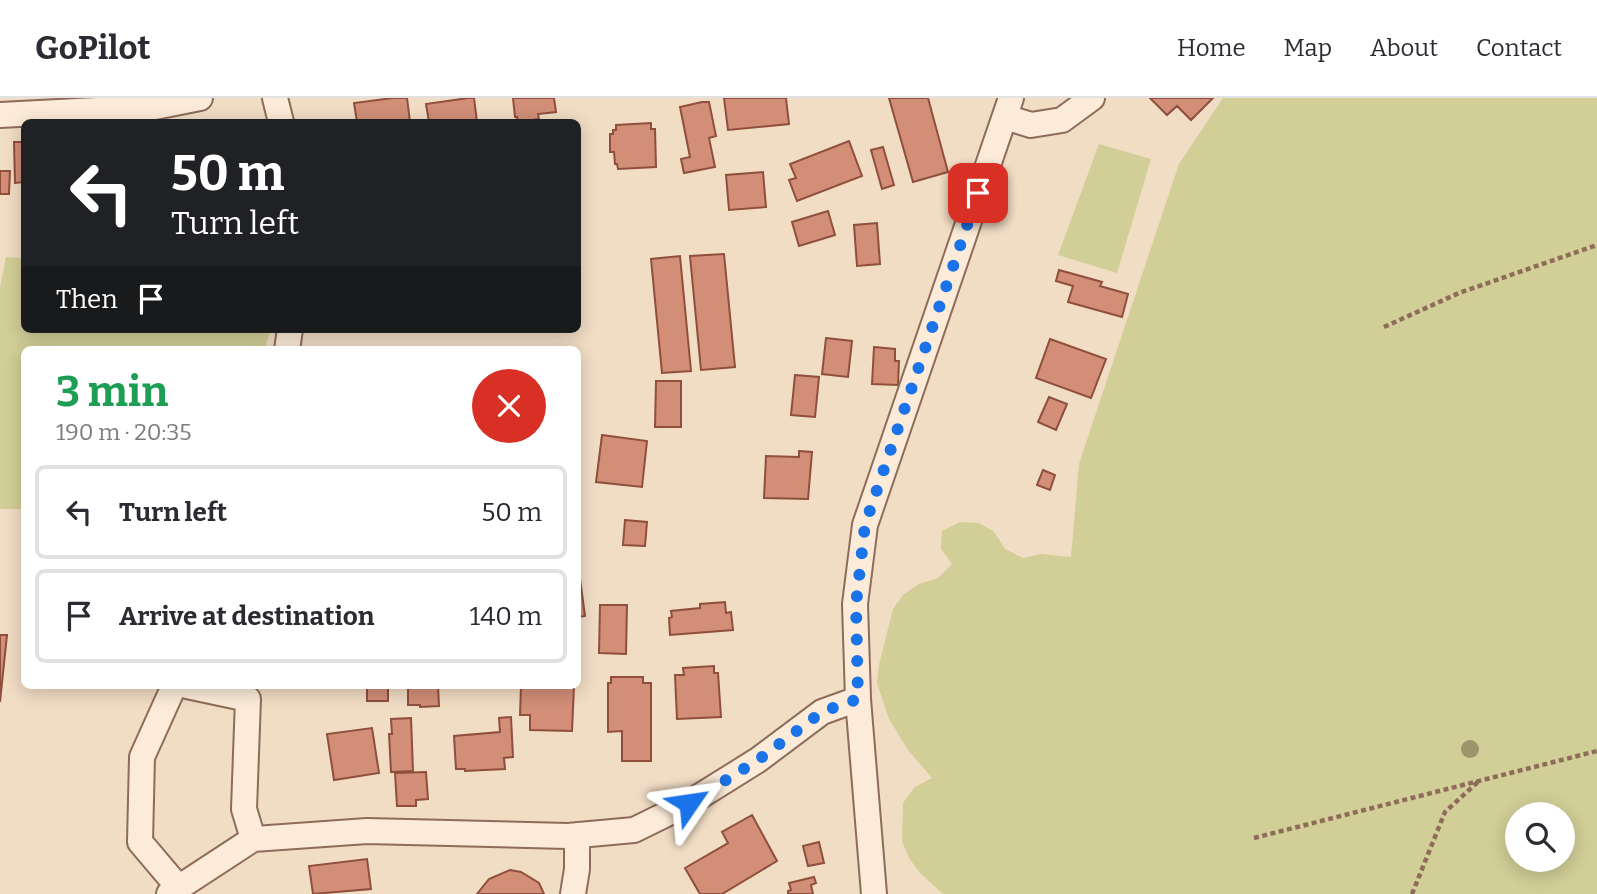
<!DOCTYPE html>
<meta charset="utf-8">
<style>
:root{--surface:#fff;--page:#f2f2f3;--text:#2b2b33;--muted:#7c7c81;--line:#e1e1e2}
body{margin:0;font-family:Bitter,serif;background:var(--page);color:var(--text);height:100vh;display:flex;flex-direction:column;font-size:26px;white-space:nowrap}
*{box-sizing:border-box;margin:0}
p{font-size:23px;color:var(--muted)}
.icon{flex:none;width:38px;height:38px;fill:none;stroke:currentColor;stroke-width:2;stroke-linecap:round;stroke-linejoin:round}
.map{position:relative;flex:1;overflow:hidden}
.sheet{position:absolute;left:21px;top:248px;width:560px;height:343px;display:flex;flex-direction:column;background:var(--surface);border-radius:10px;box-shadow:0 4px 18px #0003}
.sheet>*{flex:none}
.hud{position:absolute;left:21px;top:21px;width:560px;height:214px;border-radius:10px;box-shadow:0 4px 18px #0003;background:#202124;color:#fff;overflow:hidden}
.tools{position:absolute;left:1505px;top:704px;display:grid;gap:14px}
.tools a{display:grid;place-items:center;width:70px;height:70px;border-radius:50%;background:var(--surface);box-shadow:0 4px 18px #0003;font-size:35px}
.pin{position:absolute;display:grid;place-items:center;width:60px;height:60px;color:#fff;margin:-30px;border-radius:14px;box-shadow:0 4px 10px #0006}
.me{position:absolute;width:77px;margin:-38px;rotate:58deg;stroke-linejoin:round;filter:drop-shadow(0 0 5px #0008)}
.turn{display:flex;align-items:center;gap:24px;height:147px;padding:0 35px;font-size:32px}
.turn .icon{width:91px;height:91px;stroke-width:2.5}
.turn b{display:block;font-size:49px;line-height:60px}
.then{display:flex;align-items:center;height:66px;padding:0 35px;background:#0003;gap:14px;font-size:26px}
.round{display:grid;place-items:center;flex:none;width:74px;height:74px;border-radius:37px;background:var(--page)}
.summary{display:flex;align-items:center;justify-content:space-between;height:119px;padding:0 35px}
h1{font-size:42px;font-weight:700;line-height:52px;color:#1e9e55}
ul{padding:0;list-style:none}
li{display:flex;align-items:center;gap:21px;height:94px;margin:0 14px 10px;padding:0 21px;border:4px solid var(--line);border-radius:10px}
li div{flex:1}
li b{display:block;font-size:26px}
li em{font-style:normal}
header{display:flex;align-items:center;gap:42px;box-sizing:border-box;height:98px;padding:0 35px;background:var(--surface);border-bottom:2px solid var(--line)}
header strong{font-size:33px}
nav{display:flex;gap:38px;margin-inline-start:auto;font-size:24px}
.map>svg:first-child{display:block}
.green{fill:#d1ce97;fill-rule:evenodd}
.building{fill:#d28e77;stroke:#8f4f3c;stroke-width:2}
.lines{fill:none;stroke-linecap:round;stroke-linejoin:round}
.minor-casing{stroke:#8e6c59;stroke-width:28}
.path{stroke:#8e6c59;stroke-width:4.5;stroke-dasharray:5 3.5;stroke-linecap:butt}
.minor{stroke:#fbebd8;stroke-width:24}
.tree{fill:#9c946b}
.route{stroke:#1a73e8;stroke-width:12;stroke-dasharray:0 21.6}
</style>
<header>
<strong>GoPilot</strong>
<nav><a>Home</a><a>Map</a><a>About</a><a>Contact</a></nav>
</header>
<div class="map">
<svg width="1597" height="796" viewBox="0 0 1597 796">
<rect width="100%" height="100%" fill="#f1dcc4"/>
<path class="green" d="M1223 0H1597V796H943L920 775 909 760 902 743 903 705 915 689 932 680 908 652 889 621 877 585 879 567 893 511 904 496 919 486 938 480 952 466 941 451 942 433 960 424 979 425 994 434 1005 451 1023 460 1041 456 1071 459 1079 366 1179 66ZM1517 716H1563V761H1517Z
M1099 46 1151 61 1117 175 1058 157Z
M6 159 24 160V231H271L264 252H24V411H0V190Z"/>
<path class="building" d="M393 0H407L410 24H357L354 5Z
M468 0H474L477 24H429L426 6Z
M513 0H554L556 14 538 16 539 21 518 24 517 19H515Z
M724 0H786L789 26 728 32Z
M889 0H928L948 74 913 84Z
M1150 0H1213L1191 22 1177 8 1167 17Z
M702 4H709L716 38 709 40 715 69 684 75 681 61 690 59 680 9Z
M651 25V31H655L656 69 618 71 617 66H615L614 54H610V36H613V32H616V27Z
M849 43 862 78 797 103 789 82 796 80 790 66Z
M14 44H24V86V84L15 85Z
M883 49 894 87 882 91 871 52Z
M0 73H10L9 96H0Z
M763 74 766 109 729 112 726 77Z
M828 113 835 137 799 148 792 124Z
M877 125 880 166 857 168 854 127Z
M724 156 735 269 701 272 690 158Z
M680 158 691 273 662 275 651 161Z
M1059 172 1102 184 1100 188 1128 196 1122 219 1068 204 1073 188 1056 183Z
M826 240 852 243 848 279 822 276Z
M1050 241 1106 261 1091 300 1036 280Z
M874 249 895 251V263H899L898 287 872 286Z
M795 277 819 279 815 319 791 317Z
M656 283H681V329H655Z
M1049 299 1067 306 1056 332 1038 324Z
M602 337 647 343 642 389 596 384Z
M799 353 812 354 808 401 764 400 766 358 799 359Z
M1043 372 1055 377 1050 392 1037 387Z
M625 422 647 424 645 448 623 447Z
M578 473H579L585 518 578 519Z
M725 504 726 515 731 514 733 532 670 537 669 520 672 519 671 513 700 510V506Z
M600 507H627L626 556 599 555Z
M0 537H7L0 604Z
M714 568V575H718L721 619 677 621 675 577H684L683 570Z
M611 579H643V585H651V663H622V633L608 634V585H611Z
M367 588H388V603H367Z
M420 588H438L439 608 420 609V607H408V589Z
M521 588H574L572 633 530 632V617H520Z
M511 619 513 659 504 660 505 671 465 673V671H456L454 638 500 634 499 620Z
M411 620 413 673 391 674 389 636H392L391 621Z
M372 630 379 675 334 682 327 636Z
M426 674 428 701 416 702V708H397L395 675Z
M752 717 777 763 722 796H700L685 770 728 745 722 734Z
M819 744 824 765 808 768 803 748Z
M367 761 371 791 313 796 309 768Z
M510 772 521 774 539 785 544 796H477L489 781Z
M814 779 816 785 811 787 813 796H788V793L791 792 789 785Z"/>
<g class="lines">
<defs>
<path id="minor" d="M275 0 281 24
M0 17 155 9 200 0
M1005 19 1031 27 1062 22 1092 0
M287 252 290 231
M174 588 142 659 140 744 179 790
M187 588 248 601 244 711 253 741
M169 796 253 741 367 733 568 738 634 732 689 705 758 662 822 614 858 601
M573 796 577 771V737
M874 796 858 601 855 506 865 427 1011 0"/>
</defs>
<use href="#minor" class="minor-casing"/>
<path class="path" d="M1384 229 1459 195 1597 147
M1254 740 1597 653
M1412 796 1445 714 1480 682"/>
<use href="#minor" class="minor"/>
</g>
<circle class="tree" cx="1470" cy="651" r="9"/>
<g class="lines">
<path class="route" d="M689 705 758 662 822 614 858 601 856 506 865 427 978 95"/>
</g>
</svg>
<div class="tools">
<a><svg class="icon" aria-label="search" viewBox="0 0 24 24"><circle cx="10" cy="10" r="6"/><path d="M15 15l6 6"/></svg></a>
</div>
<div class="pin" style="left:978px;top:95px;background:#d93025"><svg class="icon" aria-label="arrive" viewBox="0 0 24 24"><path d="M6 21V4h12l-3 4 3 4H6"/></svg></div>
<svg class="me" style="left:689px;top:705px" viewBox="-20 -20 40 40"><path d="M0-17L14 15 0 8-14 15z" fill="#1a73e8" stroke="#fff" stroke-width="4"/></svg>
<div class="hud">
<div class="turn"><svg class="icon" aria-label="left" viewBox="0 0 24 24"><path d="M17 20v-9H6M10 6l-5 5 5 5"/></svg><div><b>50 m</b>Turn left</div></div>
<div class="then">Then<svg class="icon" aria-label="arrive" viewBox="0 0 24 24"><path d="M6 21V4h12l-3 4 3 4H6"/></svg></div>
</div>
<section class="sheet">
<div class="summary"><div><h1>3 min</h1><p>190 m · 20:35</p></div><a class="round" style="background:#d93025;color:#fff"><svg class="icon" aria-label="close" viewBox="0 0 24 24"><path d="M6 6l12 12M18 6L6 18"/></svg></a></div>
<ul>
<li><svg class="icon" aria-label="left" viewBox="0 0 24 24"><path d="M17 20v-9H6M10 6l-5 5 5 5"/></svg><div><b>Turn left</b></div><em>50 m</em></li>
<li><svg class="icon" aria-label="arrive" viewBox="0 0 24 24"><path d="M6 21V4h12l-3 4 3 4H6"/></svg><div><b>Arrive at destination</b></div><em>140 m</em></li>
</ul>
</section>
</div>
